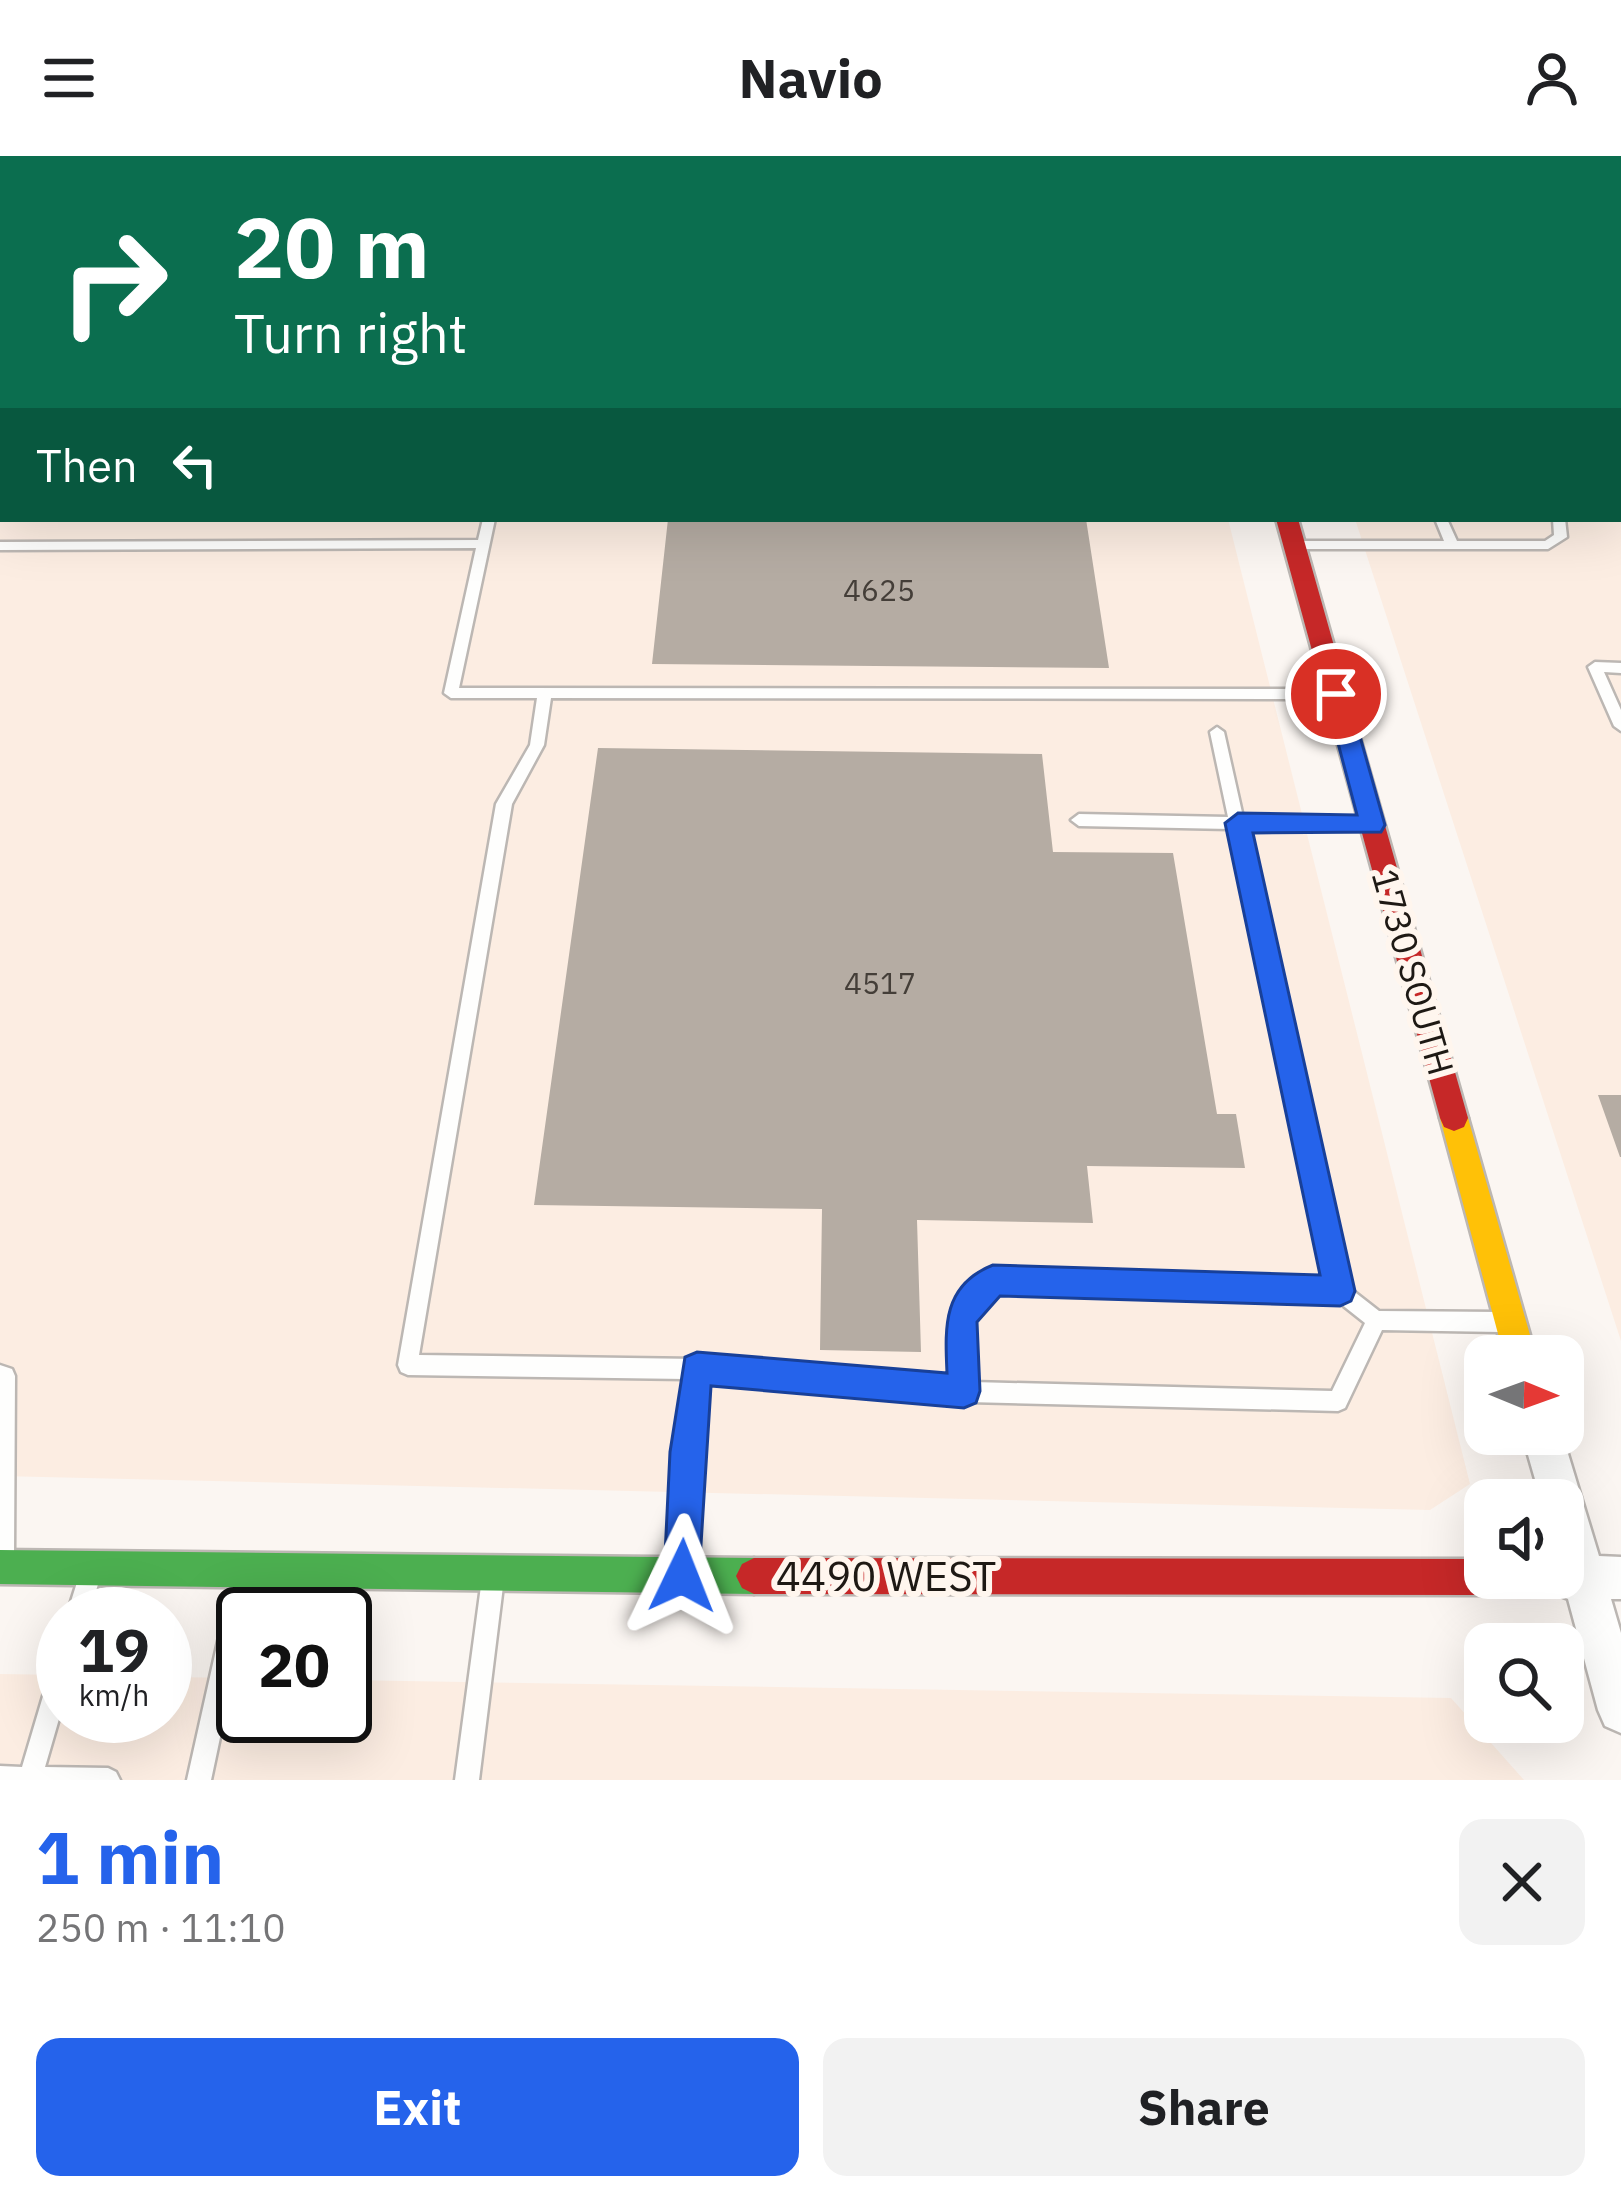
<!DOCTYPE html>
<meta charset="utf-8">
<style>
:root{--surface:#fff;--page:#f2f2f2;--text:#202124;--muted:#757577;--accent:#2563eb}
body{margin:0;font-family:"IBM Plex Sans",sans-serif;background:var(--page);color:var(--text);height:100vh;display:flex;flex-direction:column;font-size:45px;white-space:nowrap}
*{box-sizing:border-box;margin:0}
p{font-size:39px;color:var(--muted)}
.icon{flex:none;width:66px;height:66px;fill:none;stroke:currentColor;stroke-width:2;stroke-linecap:round;stroke-linejoin:round}
.map{position:relative;height:1624px;overflow:hidden}
.side{display:flex;flex-direction:column;background:var(--surface);flex:1}
.side>*{flex:none}
.guide{position:absolute;left:0px;top:0px;width:1623px;height:366px;box-shadow:0 12px 48px #0002;background:#0b6e4f;color:#fff;overflow:hidden}
.needle{width:78px;rotate:91deg}
.fabs{position:absolute;left:1464px;top:1179px;display:grid;gap:24px}
.fabs a{display:grid;place-items:center;width:120px;height:120px;border-radius:24px;background:var(--surface);box-shadow:0 12px 48px #0002;font-size:60px}
.speed{position:absolute;left:36px;top:1431px;display:flex;gap:24px;font-size:60px;font-weight:700;text-align:center}
.speed>*{display:grid;place-content:center;width:156px;height:156px;border-radius:50%;background:var(--surface);box-shadow:0 12px 48px #0002;line-height:1}
.speed small{font-size:30px;font-weight:400}
.speed .limit{border:6px solid #111;border-radius:18px;background:#fff;color:#111}
.pin{position:absolute;display:grid;place-items:center;width:102px;height:102px;color:#fff;margin:-51px;border:6px solid #fff;border-radius:50%;box-shadow:0 3px 12px #0007}
.me{position:absolute;width:132px;margin:-66px;rotate:2deg;stroke-linejoin:round;filter:drop-shadow(0 0 9px #0008)}
.turn{display:flex;align-items:center;gap:42px;height:252px;padding:0 36px;font-size:54px}
.turn .icon{width:156px;height:156px;stroke-width:2.5}
.turn b{display:block;font-size:84px;line-height:102px}
.then{display:flex;align-items:center;height:114px;padding:0 36px;background:#0003;gap:24px;font-size:45px}
.round{display:grid;place-items:center;flex:none;width:126px;height:126px;border-radius:24px;background:var(--page)}
.overview{display:flex;align-items:center;justify-content:space-between;height:204px;padding:0 36px}
h1{font-size:72px;font-weight:700;line-height:90px;color:var(--accent)}
.cta{display:flex;gap:24px;margin-top:auto;padding:24px 36px}
.cta a{flex:1;height:138px;border-radius:24px;background:var(--accent);color:#fff;font-size:48px;font-weight:700;line-height:138px;text-align:center}
.cta a+a{background:var(--page);color:var(--text)}
header{display:flex;justify-content:space-between;align-items:center;height:156px;padding:0 36px;background:var(--surface);font-size:54px;font-weight:700}
.map>svg:first-child{display:block}
.built{fill:#fcede2}
.building{fill:#b5aca3}
.lines{fill:none;stroke-linecap:round;stroke-linejoin:round}
.lane-casing{stroke:#bcb7b3;stroke-width:5}
.street-casing{stroke:#bcb7b3;stroke-width:5}
.fast-casing{stroke:#bcb7b3;stroke-width:5}
.slow-casing{stroke:#bcb7b3;stroke-width:5}
.jam-casing{stroke:#bcb7b3;stroke-width:5}
.lane{fill:#fefefd;fill-rule:evenodd}
.street{fill:#fefefd;fill-rule:evenodd}
.fast{fill:#4caf50;fill-rule:evenodd}
.slow{fill:#ffc107;fill-rule:evenodd}
.jam{fill:#c62828;fill-rule:evenodd}
.route{fill:#2563eb;stroke:#184099;stroke-width:3}
.labels{text-anchor:middle;stroke-width:12;stroke-linejoin:round;paint-order:stroke}
.number-label{font-size:30px;fill:#443e38}
.street-label{font-size:36px;fill:#1e1914;stroke:#fff6ee}
.near-street-label{font-size:42px;fill:#1e1914;stroke:#fff6ee}
</style>
<header><svg class="icon" aria-label="menu" viewBox="0 0 24 24"><path d="M4 6h16M4 12h16M4 18h16"/></svg>Navio<svg class="icon" aria-label="person" viewBox="0 0 24 24"><circle cx="12" cy="8" r="4"/><path d="M4 21q1-7 8-7t8 7"/></svg></header>
<div class="map">
<svg width="1621" height="1624" viewBox="0 0 1621 1624">
<rect width="100%" height="100%" fill="#fbf6f2"/>
<path class="built" d="M0 0H1137L3 3V363H1228L1470 1328 1430 1354 0 1320Z
M1237 0H1621V1185L1355 363H1620V3Z
M0 1518 63 1519V1560H165V1521L243 1522V1560H345V1524L1451 1542 1524 1624H0Z"/>
<path class="building" d="M668 363H1086L1109 512 652 508Z
M598 592 1042 598 1053 696 1173 697 1217 958H1236L1245 1012 1087 1010 1093 1067 917 1064 921 1196 820 1194 822 1053 534 1049Z
M1598 939H1621V1001H1620Z"/>
<g class="lines">
<defs>
<path id="lane" d="M96 0H106L104 3H94Z
M286 0H296L295 3H285Z
M512 0H522V3H512Z
M899 0H909L910 3H900Z
M1461 0H1471L1472 3H1462Z
M0 57H3V63H0Z
M483 363H495L459 532 1332 533 1339 538 1332 543 551 542 544 589 512 648 419 1199 697 1203 954 1226 950 1160 953 1153 986 1117 993 1115 1327 1125 1230 673 1079 670 1071 664 1079 658 1228 661 1210 576 1217 571 1224 576 1243 661 1372 663 1380 669 1372 675 1246 673 1347 1130 1379 1155 1500 1156 1507 1159 1510 1166 1507 1173 1500 1176 1382 1174 1345 1252 1338 1255 928 1245 706 1224 693 1409 690 1417 682 1420 674 1417 671 1409 686 1223 408 1219 401 1216 398 1209 496 648 530 589 537 542H451L444 537 476 392 0 394V386L478 384ZM997 1133 1336 1144 1365 1167 1332 1235 973 1226 970 1163Z
M1435 363H1447L1457 385H1545L1554 379 1553 363H1565L1567 381 1548 393H1294L1287 389 1294 385H1444Z
M1595 506 1621 507V517L1604 516 1621 554V575L1614 570 1588 511Z
M0 1209 12 1213 15 1220 14 1400 11 1408 3 1411 0 1409Z
M88 1414 96 1417 99 1425 89 1458H67L80 1417Z
M242 1416 250 1419 253 1427 246 1458H243V1473L211 1624H187L231 1427 234 1419Z
M492 1419 500 1422 503 1430 479 1624H455L481 1430 484 1422Z
M63 1499V1549L45 1611 108 1612 116 1616 120 1624H0V1610L22 1611 52 1510 55 1502Z"/>
<path id="street" d="M1175 0H1195L1196 3H1176Z
M0 11H3V23H0Z
M1620 22H1621V34H1620Z
M1522 1278H1562L1599 1400 1621 1401V1443H1611L1621 1477V1577L1605 1570 1598 1554 1568 1443 1550 1436 1544 1422H1563V1344H1541Z"/>
<path id="fast" d="M0 1394 754 1402 766 1408 772 1420 766 1432 754 1438 0 1428Z"/>
<path id="slow" d="M1454 949 1464 953 1468 962 1536 1200H1504L1440 962 1444 953Z"/>
<path id="jam" d="M1276 363H1298L1468 962 1464 971 1454 975 1444 971 1440 962Z
M754 1402 1485 1403V1422H1502L1497 1433 1485 1439 754 1438 742 1432 736 1420 742 1408Z"/>
</defs>
<use href="#lane" class="lane-casing"/>
<use href="#street" class="street-casing"/>
<use href="#fast" class="fast-casing"/>
<use href="#slow" class="slow-casing"/>
<use href="#jam" class="jam-casing"/>
<use href="#lane" class="lane"/>
<use href="#street" class="street"/>
<use href="#fast" class="fast"/>
<use href="#slow" class="slow"/>
<use href="#jam" class="jam"/>
</g>
<path class="route" d="M1336 529 1348 538 1385 669 1381 676 1253 677 1355 1135 1351 1145 1340 1150 1000 1140 977 1166 980 1235 976 1247 964 1252 711 1230 699 1420 694 1432 682 1437 669 1432 664 1420 670 1296 685 1201 697 1196 947 1217C945 1172 942 1129 993 1109L1320 1119 1225 667 1238 657 1357 659 1325 538Z"/>
<g class="labels">
<g class="number-label">
<text x="879" y="445">4625</text>
<text x="880" y="838">4517</text>
</g>
<g class="street-label">
<text transform="translate(1413 816) rotate(74)" y="13">1730 SOUTH</text>
</g>
<g class="near-street-label">
<text x="886" y="1435">4490 WEST</text>
</g>
</g>
</svg>
<div class="fabs">
<a><svg class="needle" viewBox="-14 -14 28 28"><path d="M0-13l5 13h-10z" fill="#e53935"/><path d="M0 13l5-13h-10z" fill="#757577"/></svg></a>
<a><svg class="icon" aria-label="sound" viewBox="0 0 24 24"><path d="M4 9h4l5-4v14l-5-4H4zM17 9q2 3 0 6"/></svg></a>
<a><svg class="icon" aria-label="search" viewBox="0 0 24 24"><circle cx="10" cy="10" r="6"/><path d="M15 15l6 6"/></svg></a>
</div>
<div class="speed"><div>19<small>km/h</small></div><div class="limit">20</div></div>
<div class="pin" style="left:1336px;top:538px;background:#d93025"><svg class="icon" aria-label="arrive" viewBox="0 0 24 24"><path d="M6 21V4h12l-3 4 3 4H6"/></svg></div>
<svg class="me" style="left:682px;top:1420px" viewBox="-20 -20 40 40"><path d="M0-17L14 15 0 8-14 15z" fill="#2563eb" stroke="#fff" stroke-width="4"/></svg>
<div class="guide">
<div class="turn"><svg class="icon" aria-label="right" viewBox="0 0 24 24"><path d="M7 20v-9h11M14 6l5 5-5 5"/></svg><div><b>20 m</b>Turn right</div></div>
<div class="then">Then<svg class="icon" aria-label="left" viewBox="0 0 24 24"><path d="M17 20v-9H6M10 6l-5 5 5 5"/></svg></div>
</div>
</div>
<section class="side">
<div class="overview"><div><h1>1 min</h1><p>250 m · 11:10</p></div><a class="round"><svg class="icon" aria-label="close" viewBox="0 0 24 24"><path d="M6 6l12 12M18 6L6 18"/></svg></a></div>
<div class="cta"><a>Exit</a><a>Share</a></div>
</section>
